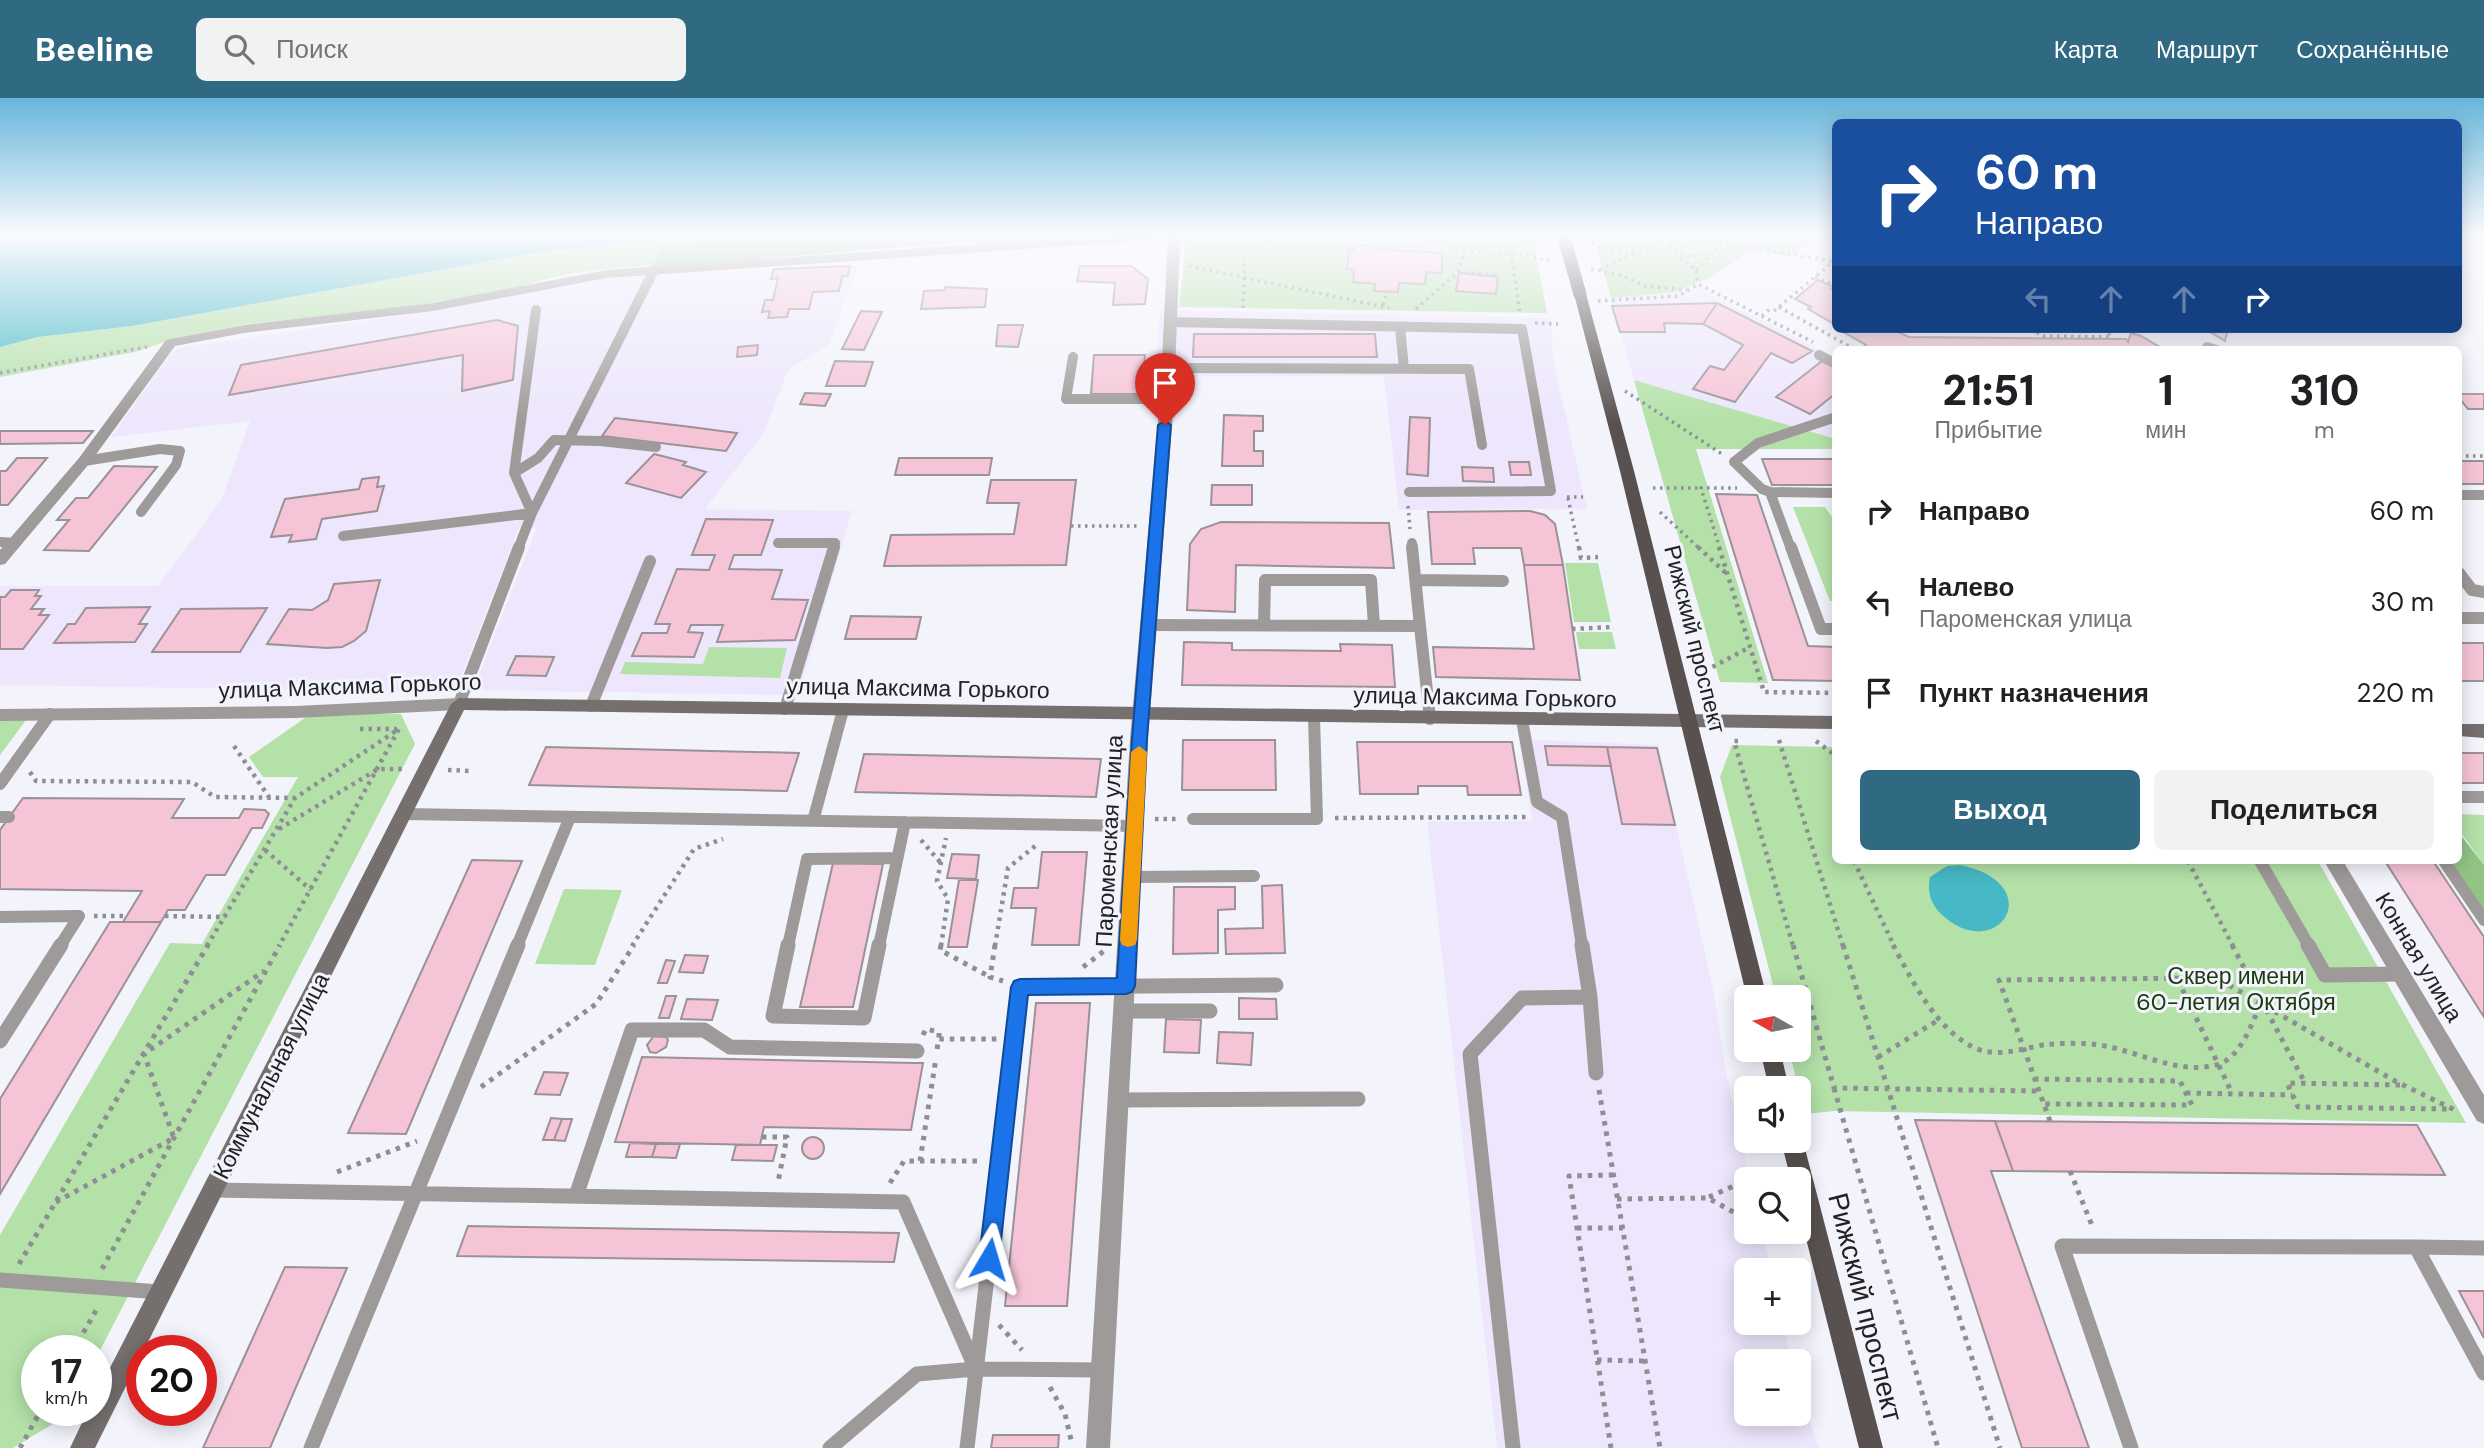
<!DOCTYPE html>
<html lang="ru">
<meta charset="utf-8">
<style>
:root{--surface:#fff;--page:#f2f2f2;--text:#202124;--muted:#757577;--accent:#2f6982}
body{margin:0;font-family:"DM Sans",sans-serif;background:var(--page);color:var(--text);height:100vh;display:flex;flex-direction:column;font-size:26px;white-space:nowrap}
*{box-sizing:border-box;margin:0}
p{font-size:23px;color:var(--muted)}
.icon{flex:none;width:38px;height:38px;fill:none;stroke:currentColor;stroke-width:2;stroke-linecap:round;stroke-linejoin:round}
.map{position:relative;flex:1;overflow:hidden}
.details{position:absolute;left:1832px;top:248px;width:630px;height:518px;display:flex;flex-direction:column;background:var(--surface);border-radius:10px;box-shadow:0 4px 18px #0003}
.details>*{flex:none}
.banner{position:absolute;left:1832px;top:21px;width:630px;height:214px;border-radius:10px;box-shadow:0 4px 18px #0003;background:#1a4fa0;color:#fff;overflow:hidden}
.needle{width:46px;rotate:279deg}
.tools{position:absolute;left:1734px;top:887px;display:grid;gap:14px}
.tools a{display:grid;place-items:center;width:77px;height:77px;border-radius:10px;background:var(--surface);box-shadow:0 4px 18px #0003;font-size:35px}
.speed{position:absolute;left:21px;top:1237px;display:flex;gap:14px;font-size:35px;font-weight:700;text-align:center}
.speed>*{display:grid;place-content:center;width:91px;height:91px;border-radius:50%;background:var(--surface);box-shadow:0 4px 18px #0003;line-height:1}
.speed small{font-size:18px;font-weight:400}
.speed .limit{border:10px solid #d22;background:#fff;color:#111}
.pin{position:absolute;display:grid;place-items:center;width:60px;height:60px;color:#fff;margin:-72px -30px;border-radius:50% 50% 50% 0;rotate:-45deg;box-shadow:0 0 7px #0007}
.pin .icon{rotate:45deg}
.me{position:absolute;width:77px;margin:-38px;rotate:7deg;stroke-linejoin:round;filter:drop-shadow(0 0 5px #0008)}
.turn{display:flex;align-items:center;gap:24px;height:147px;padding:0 28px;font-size:32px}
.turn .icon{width:91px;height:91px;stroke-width:2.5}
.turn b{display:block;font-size:49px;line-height:60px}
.lanes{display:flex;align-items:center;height:66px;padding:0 28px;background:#0003;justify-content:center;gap:35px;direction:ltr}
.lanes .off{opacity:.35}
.eta{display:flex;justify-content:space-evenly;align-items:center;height:119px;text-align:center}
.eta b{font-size:42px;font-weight:800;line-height:49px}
.action{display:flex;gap:14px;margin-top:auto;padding:14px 28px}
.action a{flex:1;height:80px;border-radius:10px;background:var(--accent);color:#fff;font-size:28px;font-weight:800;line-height:80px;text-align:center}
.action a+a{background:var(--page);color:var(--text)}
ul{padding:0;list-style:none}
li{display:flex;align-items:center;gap:21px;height:91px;padding:0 28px}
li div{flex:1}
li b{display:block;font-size:26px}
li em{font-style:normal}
header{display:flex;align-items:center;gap:42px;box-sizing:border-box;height:98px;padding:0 35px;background:var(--accent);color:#fff}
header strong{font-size:33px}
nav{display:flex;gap:38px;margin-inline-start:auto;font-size:24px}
.search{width:490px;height:63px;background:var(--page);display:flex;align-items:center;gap:18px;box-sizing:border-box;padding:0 24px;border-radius:10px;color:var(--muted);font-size:26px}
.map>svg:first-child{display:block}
.commercial{fill:#ede6fc}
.green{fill:#b4e1a8}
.forest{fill:#92c484}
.water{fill:#47b8c5}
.building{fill:#f6c4d7;stroke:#9a9295;stroke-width:2}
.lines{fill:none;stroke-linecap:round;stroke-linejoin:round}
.path-far2{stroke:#8e8e95;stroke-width:3.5;stroke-dasharray:2.5 4.5;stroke-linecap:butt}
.path-far1{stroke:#8e8e95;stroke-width:4.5;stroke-dasharray:3.5 5;stroke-linecap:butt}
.path{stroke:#8e8e95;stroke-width:5;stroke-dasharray:4.5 6;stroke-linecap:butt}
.lane-far2{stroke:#9e9a99;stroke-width:10}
.lane-far1{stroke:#9e9a99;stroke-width:12}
.lane{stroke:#9e9a99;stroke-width:15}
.street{fill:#9e9a99;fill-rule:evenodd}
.secondary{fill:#756f6d;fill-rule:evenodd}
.primary{fill:#58514f;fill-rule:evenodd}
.primary-bridge{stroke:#58514f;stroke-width:13}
.route{fill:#1a73e8;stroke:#114b97;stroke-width:2}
.slow{fill:#f59e0b}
.labels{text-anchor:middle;stroke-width:6;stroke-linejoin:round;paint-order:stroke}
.street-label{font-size:23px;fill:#222225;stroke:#f3f3fc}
.park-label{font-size:23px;fill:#19390e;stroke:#f3f3fc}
.near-street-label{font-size:28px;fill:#222225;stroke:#f3f3fc}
</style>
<header>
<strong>Beeline</strong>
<div class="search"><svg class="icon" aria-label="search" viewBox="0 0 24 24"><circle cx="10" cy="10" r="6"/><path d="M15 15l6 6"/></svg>Поиск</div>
<nav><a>Карта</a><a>Маршрут</a><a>Сохранённые</a></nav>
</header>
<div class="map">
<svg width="2484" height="1350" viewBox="0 0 2484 1350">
<rect width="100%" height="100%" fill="#f3f3fc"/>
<path class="commercial" d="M858 168 829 246 788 272 763 336 705 411 852 413 798 597 473 592 537 429 519 430 455 594 0 587V488H158L222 401 250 323 111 339 172 254 182 249 392 219 604 180Z
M1692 187 1836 260V341L1634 282 1611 200 1675 194Z
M1160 212 1551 220 1553 262 1587 411 1399 412 1384 278H1155Z
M1519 641 1658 647 1714 896 1726 975 1750 1081 1746 1082V1134H1762L1771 1172H1746V1225H1783L1791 1263 1746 1264V1316H1799V1297L1820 1350H1497L1427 724 1532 723Z"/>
<path class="green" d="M706 136H785L662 147 653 167C609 171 558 173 517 191L392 211 246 226 174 241 135 254 0 279V249L38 239 132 228 540 154Z
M1187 136H1532L1547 215 1179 209Z
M1593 136H1836V142C1817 143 1806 147 1790 158L1751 152 1711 179 1675 194 1611 200Z
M1634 282 1836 341V351H1696L1768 585 1720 584Z
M1793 409H1825L1836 425V503H1830Z
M1565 465H1598L1611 524H1574Z
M1576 534H1612L1616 551H1579Z
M709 549 787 550 780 580 620 576 625 564 703 566Z
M0 614H32L0 657Z
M312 615 401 616 415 646 96 1260V1253H37V1312L69 1313 66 1318 13 1350H0V1137L170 845 202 846 298 679H263L249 659Z
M1732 647 1836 649V763H2318L2466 1025 1834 1013 1805 1016 1789 952H1799V900L1776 899 1720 679Z
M2459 716 2484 717V767L2459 732Z
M564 791 622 792 595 867 535 866Z"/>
<path class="forest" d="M785 136H1124L935 146 667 169 653 167 662 147Z
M2459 735 2484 767V812L2450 763H2459Z"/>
<path class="water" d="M0 136H706L540 154 132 228 38 239 0 249Z
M1960 767C2052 786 1996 871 1939 814 1930 804 1927 792 1930 779L1947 768Z"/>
<path class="building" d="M1354 147 1375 148V151L1442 155V175L1426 174 1425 186 1399 185 1398 194 1374 193 1375 186 1353 184 1354 172 1347 171 1349 152H1354Z
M850 168 848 178H842L839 193 813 194 809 211H789L787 219 768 220 770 213 762 214 765 202H773L778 180 771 181 774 171Z
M1080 168H1131L1148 181 1145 206 1113 207 1115 185 1077 183Z
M1459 175 1498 179 1496 196 1456 193Z
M1818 182 1834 189 1831 191 1836 193V227L1808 211 1811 209 1795 201Z
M945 189 987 191 985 209 921 211 924 193 945 192Z
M1717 205 1703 226 1664 225 1665 234H1620L1612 208Z
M1717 205 1812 253 1792 265 1771 255 1735 304 1693 291 1710 268 1724 272 1743 247 1703 226Z
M861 213 882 214 864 252 842 251Z
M497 222 518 228 513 282 462 293 463 257 229 297 241 267Z
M998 227H1023L1018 249 996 248Z
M1838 231H1891L1909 239 2126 241 2128 244 2131 235 2141 238 2165 252H1868L1863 250 1866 247Z
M2205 231H2228L2225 243Z
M1194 236H1375L1377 259H1193Z
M758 247 757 257 737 259 738 249Z
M1094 257H1145L1142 296H1091Z
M835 263 873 264 865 288H826Z
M1822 263 1836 270V295L1810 316 1776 299Z
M805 295 831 296 825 308 800 306Z
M2459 296H2484V311H2468L2459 300Z
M1224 317 1263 318V333H1254V353H1263V368H1222Z
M1410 319 1430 320 1428 378 1407 376Z
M615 320 683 328 737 335 726 353 602 338Z
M0 333H93L83 345 0 346Z
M654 356 686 364 683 367 706 374 681 400 626 385Z
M17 360H47L8 407H0V373H6Z
M899 360H992L989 377H895Z
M1762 361H1836V387H1772Z
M2459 363H2484V386H2459Z
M1509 364H1529L1531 377H1511Z
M114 368 157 369 89 453 44 452 69 422H57L76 400H88Z
M1462 369 1493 370 1494 384 1463 383Z
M379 379 377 389 384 388 377 413 322 421 316 441 289 444 292 437 271 439 285 401 359 391 362 381Z
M991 382H1076L1066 467 884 468 891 437 1014 436 1019 405H987Z
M1212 387H1252V407H1211Z
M1716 396 1757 397 1808 548 1836 549V583L1773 582Z
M1530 413 1545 417 1555 426 1563 467H1524L1521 450H1473L1475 466H1432L1428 414Z
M706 421 773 422 761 457H734L729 471 782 472 772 501 808 502 795 542 717 544 723 527H691L688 534 703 535 694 559 632 558 642 535H667L670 526H655L677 471 709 472 715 457H692Z
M1221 424 1389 425 1394 470 1236 467 1235 514 1187 512 1190 446 1201 431Z
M1524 467H1563L1580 582 1436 579 1433 549 1534 551Z
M380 482 366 533 354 543 342 549 327 550 267 546 289 511 312 512 328 502 334 486Z
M11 492H39L35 498H41L31 511H44L39 517H49L23 551H0V499H5Z
M150 509 139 526H147L135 544 54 545 68 526H75L86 510Z
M267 510 240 554H152L181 511Z
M851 518 921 519 916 541H845Z
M1184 544 1232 545V552L1341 553 1340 546 1392 547 1395 589 1182 587Z
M2459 545H2484V583H2459Z
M516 558 554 559 546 578 507 577Z
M1183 642H1275L1276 692H1182Z
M1357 644H1512L1521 697H1468L1467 688H1418V696H1360Z
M1545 648 1607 649 1611 668 1548 667Z
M546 649 799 655 787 693 529 687Z
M1607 649 1657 650 1675 727 1622 726Z
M2459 655H2484V685H2459Z
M864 656 1101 661 1096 699 855 694Z
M23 700 184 701 172 720H239L244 711 265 712 269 716 262 730H252L225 777H206L185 812H168L161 824H123L142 793 0 791V732Z
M1042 754H1087L1079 847H1032L1036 810H1011L1014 790H1038Z
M952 756 979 757 976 781 947 780Z
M472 762 522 763 406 1036 348 1035Z
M2385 763H2433L2484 839V919Z
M833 765 883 766 853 909H800Z
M959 782H978L967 849H948Z
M1282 787 1285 855 1226 856 1225 831 1263 830 1262 788Z
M1174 789H1235V811L1218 812V855L1173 856Z
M110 824H161L0 1096V1001Z
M685 857 708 858 703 875 679 874Z
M666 862 675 863 667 885H658Z
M666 898H676L669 920H659Z
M1239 900 1276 901 1277 921H1239Z
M687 901 718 902 712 922 681 921Z
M1036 905H1090L1067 1208H1005Z
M1166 921 1201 922 1199 955 1164 954Z
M1219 934 1253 935 1251 967 1217 965Z
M654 938 666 939 668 942 666 949 656 955 650 954 647 947Z
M642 959 914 965H923L911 1032 764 1029 760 1047 615 1044Z
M544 974 568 975 560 997 535 996Z
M551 1020 562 1021 554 1042H543Z
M562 1021H572L565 1043 554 1042Z
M1915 1022 1995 1023 2013 1073H1991L2089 1350H2022Z
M1995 1023 2417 1027 2445 1077 2013 1073Z
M802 1050a11 11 0 1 1 22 0a11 11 0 1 1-22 0Z
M630 1045 656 1046 652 1059H626Z
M656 1046H680L676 1060 652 1059Z
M736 1047H777L773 1063 732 1062Z
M468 1128 899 1135 894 1164 457 1158Z
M285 1169 347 1170 270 1350H203Z
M2459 1193H2484V1240Z
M993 1337H1059L1058 1350H991Z"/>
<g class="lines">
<path class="path-far2" d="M1416 136 1465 153
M1686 138 1706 146 1707 155 1689 159 1671 151 1670 143Z
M1691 139 1836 164
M1585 143C1614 156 1648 161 1671 136
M1511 155 1520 216
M1788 155 1805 141 1836 138
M1680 160 1696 172 1698 186
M1189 168 1389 210
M1591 171 1621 177 1645 188 1687 192
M1600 172 1636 154
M1696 172 1732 136
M1458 174 1465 153 1511 155 1551 163
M1815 179 1836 188
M1598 203 1679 198 1698 186 1813 244
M1383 207 1387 194
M1779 209 1856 252
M1243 210 1245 152
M1416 211 1458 174 1497 177
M1774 213 1833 164
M1762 218 1770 211
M1535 225 1558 226
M2031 231 2045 240
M2043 238 2111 239 2106 231
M0 275 147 249
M1625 293 1722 356
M2459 358H2484
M1653 390H1701
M1567 399H1583
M1568 400 1579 451
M1408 408 1410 431
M1660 414 1700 451
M1071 428H1138
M1720 451 1701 390H1737"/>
<path class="path-far1" d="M1579 449 1581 460 1598 459
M1698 449 1729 478
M1719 449 1764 594 1836 595
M1572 531 1612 529
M1705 573 1750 549
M360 631H397
M1779 642 1843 848
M1738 643H1734L1793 848
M1816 643 1836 658
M234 648 269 699
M448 672 471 673
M30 674 36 683 192 684 215 699 295 700
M1335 720 1526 719
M1155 721H1177
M279 731 378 671H404
M921 742 940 764
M265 752 311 792
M1854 763 1894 848
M2188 763 2233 848
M94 818H126
M165 818 225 819
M207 848 295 700 399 631 279 848
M632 848 694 751 723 741
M941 848 948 801 937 783 946 740
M995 848 1008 770 1039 745"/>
<path class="path" d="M941 847 940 852 990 879
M995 847 990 879 1003 883
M1793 847 1834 990 2039 993
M1843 847 2000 1350
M1893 847C1912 882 1936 932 1975 950 1997 960 2020 951 2043 947 2058 945 2075 945 2091 946 2132 949 2175 978 2216 967 2242 960 2251 925 2262 904
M2232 847 2305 985
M1083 869 1104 853
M2178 882 2232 995
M2220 882 2395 983 2457 1013
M923 937 926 931 939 934V941
M937 951 939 941H997
M1878 959 1940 921
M2034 981 2180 983 2192 1007 2043 1006
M2400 987 2287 985 2298 1009 2447 1011
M481 989 596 906 634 847
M1834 990 1938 1350
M1599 992 1660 1350
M2186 995 2292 997
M2050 1023 1999 882 2307 879
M762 1039H787L778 1084
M920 1063 936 960
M2070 1073 2093 1130
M337 1074 417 1043
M890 1085 904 1063H982
M1709 1099 1745 1083
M1617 1101 1708 1100 1746 1121
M56 1104 174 1040 144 956 264 873
M1577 1130H1623
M19 1166 208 847
M102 1171 280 847
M999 1227 1022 1252
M73 1253 98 1209
M1597 1262 1645 1263
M1050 1289 1065 1316 1072 1346
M20 1350 41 1312
M1611 1350 1569 1078 1614 1077"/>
<path class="lane-far2" d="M1170 224 1522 231 1551 393 1409 394
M1400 229 1404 271
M2207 249 2216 252
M1819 257 1836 266
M1073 259 1066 301H1167
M1167 270 1469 271 1482 347
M84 363 160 351 180 353 176 367 141 414
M514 375 538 360 554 342 600 343 656 349
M1770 394 1762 391 1734 364 1758 345 1836 319
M2459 397H2484
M343 438 532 415 654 172
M0 444 16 445
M778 445H835L833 451
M1412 445 1413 451
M518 451 532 415 514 375 536 212
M1791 451 1770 394 1836 395"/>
<path class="lane-far1" d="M1412 449 1420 528
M1791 449 1821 531H1836
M2459 475 2472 492 2484 494
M1416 482 1503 483
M2459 520H2484
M1148 527 1420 528 1430 621
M1264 527 1265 482H1371L1374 528
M459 606 519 449
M591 608 650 463
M785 611 834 449
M1522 622 1537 704 1562 719 1582 848
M0 686 50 616
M2459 699H2484
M404 716 1134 728
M0 719H9
M1193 721H1317L1314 619
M813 723 843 612
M2260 763 2309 848
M2444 763 2484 822
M1132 779 1254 778
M0 819 79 818 60 848
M517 848 570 719
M788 848 807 761 897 760
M879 848 905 724"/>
<path class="lane" d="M788 847 773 918 864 920 879 847
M1582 847 1590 899 1596 975
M2308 847 2325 877 2401 876
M1124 913H1210
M0 943 61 847
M1118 1002 1358 1001
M214 1092 903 1104 976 1271 1102 1272
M576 1098 632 932H704L730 949 917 953
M2416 1149 2484 1150
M0 1182 160 1194
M311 1350 518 847
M830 1350 917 1276 976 1271
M967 1350 1021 889 1276 887
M1513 1350 1470 956 1522 900 1590 899
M2131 1350 2062 1148 2416 1149 2484 1275"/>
<path class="street" d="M1128 136H1300L1294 140 1180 141 1174 301 1148 641 1110 1350H1086L1130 641 1160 301 1168 141 606 180 433 213 244 235 175 248 89 366 5 466 0 467V452L79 360 166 242 244 227 433 205 606 172Z
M459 600 467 606 459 612 296 620 0 623V611L296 608Z
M2324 763H2343L2484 997V1026L2477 1023Z"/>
<path class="secondary" d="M459 600 1836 618V631L464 612 95 1350H70L88 1312H96V1297L451 606Z
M2459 626H2484V640L2459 638Z"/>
<path class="primary" d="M1580 192 1586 196 1634 373 1767 900H1747L1620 373 1574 196Z
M1760 952H1780L1789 990H1769Z
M1799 1036 1803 1043 1883 1350H1859L1799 1113V1082H1791L1781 1043H1799Z"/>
<path class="primary-bridge" d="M1563 136 1580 196"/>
</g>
<linearGradient id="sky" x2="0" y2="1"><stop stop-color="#67b6da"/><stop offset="0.42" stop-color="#fafafe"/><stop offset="1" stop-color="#fafafe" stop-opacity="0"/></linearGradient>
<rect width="2484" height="325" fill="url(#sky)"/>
<path class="route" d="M1165 323 1171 327 1147 641 1135 888 1132 894 1126 896 1028 897 999 1161 996 1168 989 1171 982 1168 979 1161 1011 889 1014 883 1020 881 1117 880 1132 641 1158 327Z"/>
<path class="slow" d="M1139 648 1147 654 1137 842 1135 847 1128 849 1122 847 1120 842 1131 654Z"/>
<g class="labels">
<g class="street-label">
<text transform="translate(1695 541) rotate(76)" y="8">Рижский проспект</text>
<text transform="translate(350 588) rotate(-2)" y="8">улица Максима Горького</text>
<text transform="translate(918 590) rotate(1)" y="8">улица Максима Горького</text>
<text transform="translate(1485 599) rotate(1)" y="8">улица Максима Горького</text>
<text transform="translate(1109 743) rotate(-87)" y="8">Пароменская улица</text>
<text transform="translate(2419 859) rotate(59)" y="8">Конная улица</text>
<text transform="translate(271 978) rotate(-63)" y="8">Коммунальная улица</text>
</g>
<g class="park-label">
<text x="2236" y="886">Сквер имени<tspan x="2236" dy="26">60-летия Октября</tspan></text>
</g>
<g class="near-street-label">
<text transform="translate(1866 1209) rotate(76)" y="10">Рижский проспект</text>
</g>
</g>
</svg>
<div class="tools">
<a><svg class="needle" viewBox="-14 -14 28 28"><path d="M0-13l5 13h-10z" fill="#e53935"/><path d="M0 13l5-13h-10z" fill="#757577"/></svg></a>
<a><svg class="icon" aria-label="sound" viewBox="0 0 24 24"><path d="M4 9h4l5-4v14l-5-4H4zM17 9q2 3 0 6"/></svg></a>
<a><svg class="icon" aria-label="search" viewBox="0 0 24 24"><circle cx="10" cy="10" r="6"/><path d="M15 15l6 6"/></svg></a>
<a>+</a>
<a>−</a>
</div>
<div class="speed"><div>17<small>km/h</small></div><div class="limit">20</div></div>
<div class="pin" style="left:1165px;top:327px;background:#d93025"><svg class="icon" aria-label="arrive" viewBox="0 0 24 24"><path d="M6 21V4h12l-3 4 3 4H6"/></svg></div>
<svg class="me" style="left:989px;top:1161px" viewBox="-20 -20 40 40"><path d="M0-17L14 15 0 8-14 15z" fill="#1a73e8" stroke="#fff" stroke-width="4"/></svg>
<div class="banner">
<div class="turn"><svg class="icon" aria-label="right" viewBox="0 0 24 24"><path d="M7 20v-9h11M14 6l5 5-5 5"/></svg><div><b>60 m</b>Направо</div></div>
<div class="lanes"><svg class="icon off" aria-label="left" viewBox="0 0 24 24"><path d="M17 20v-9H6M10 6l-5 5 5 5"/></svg><svg class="icon off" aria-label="ahead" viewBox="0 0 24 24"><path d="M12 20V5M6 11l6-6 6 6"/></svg><svg class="icon off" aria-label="ahead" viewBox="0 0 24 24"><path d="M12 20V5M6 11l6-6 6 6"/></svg><svg class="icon" aria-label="right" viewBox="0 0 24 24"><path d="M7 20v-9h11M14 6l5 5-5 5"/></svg></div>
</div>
<section class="details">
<div class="eta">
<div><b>21:51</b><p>Прибытие</p></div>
<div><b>1</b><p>мин</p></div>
<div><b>310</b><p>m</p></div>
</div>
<ul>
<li><svg class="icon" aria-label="right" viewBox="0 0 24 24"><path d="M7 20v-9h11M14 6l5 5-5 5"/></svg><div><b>Направо</b></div><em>60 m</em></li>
<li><svg class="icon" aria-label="left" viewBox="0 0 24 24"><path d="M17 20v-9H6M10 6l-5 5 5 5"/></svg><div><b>Налево</b><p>Пароменская улица</p></div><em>30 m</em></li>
<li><svg class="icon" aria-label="arrive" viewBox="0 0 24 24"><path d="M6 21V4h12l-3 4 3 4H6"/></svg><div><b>Пункт назначения</b></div><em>220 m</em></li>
</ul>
<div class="action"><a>Выход</a><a>Поделиться</a></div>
</section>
</div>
